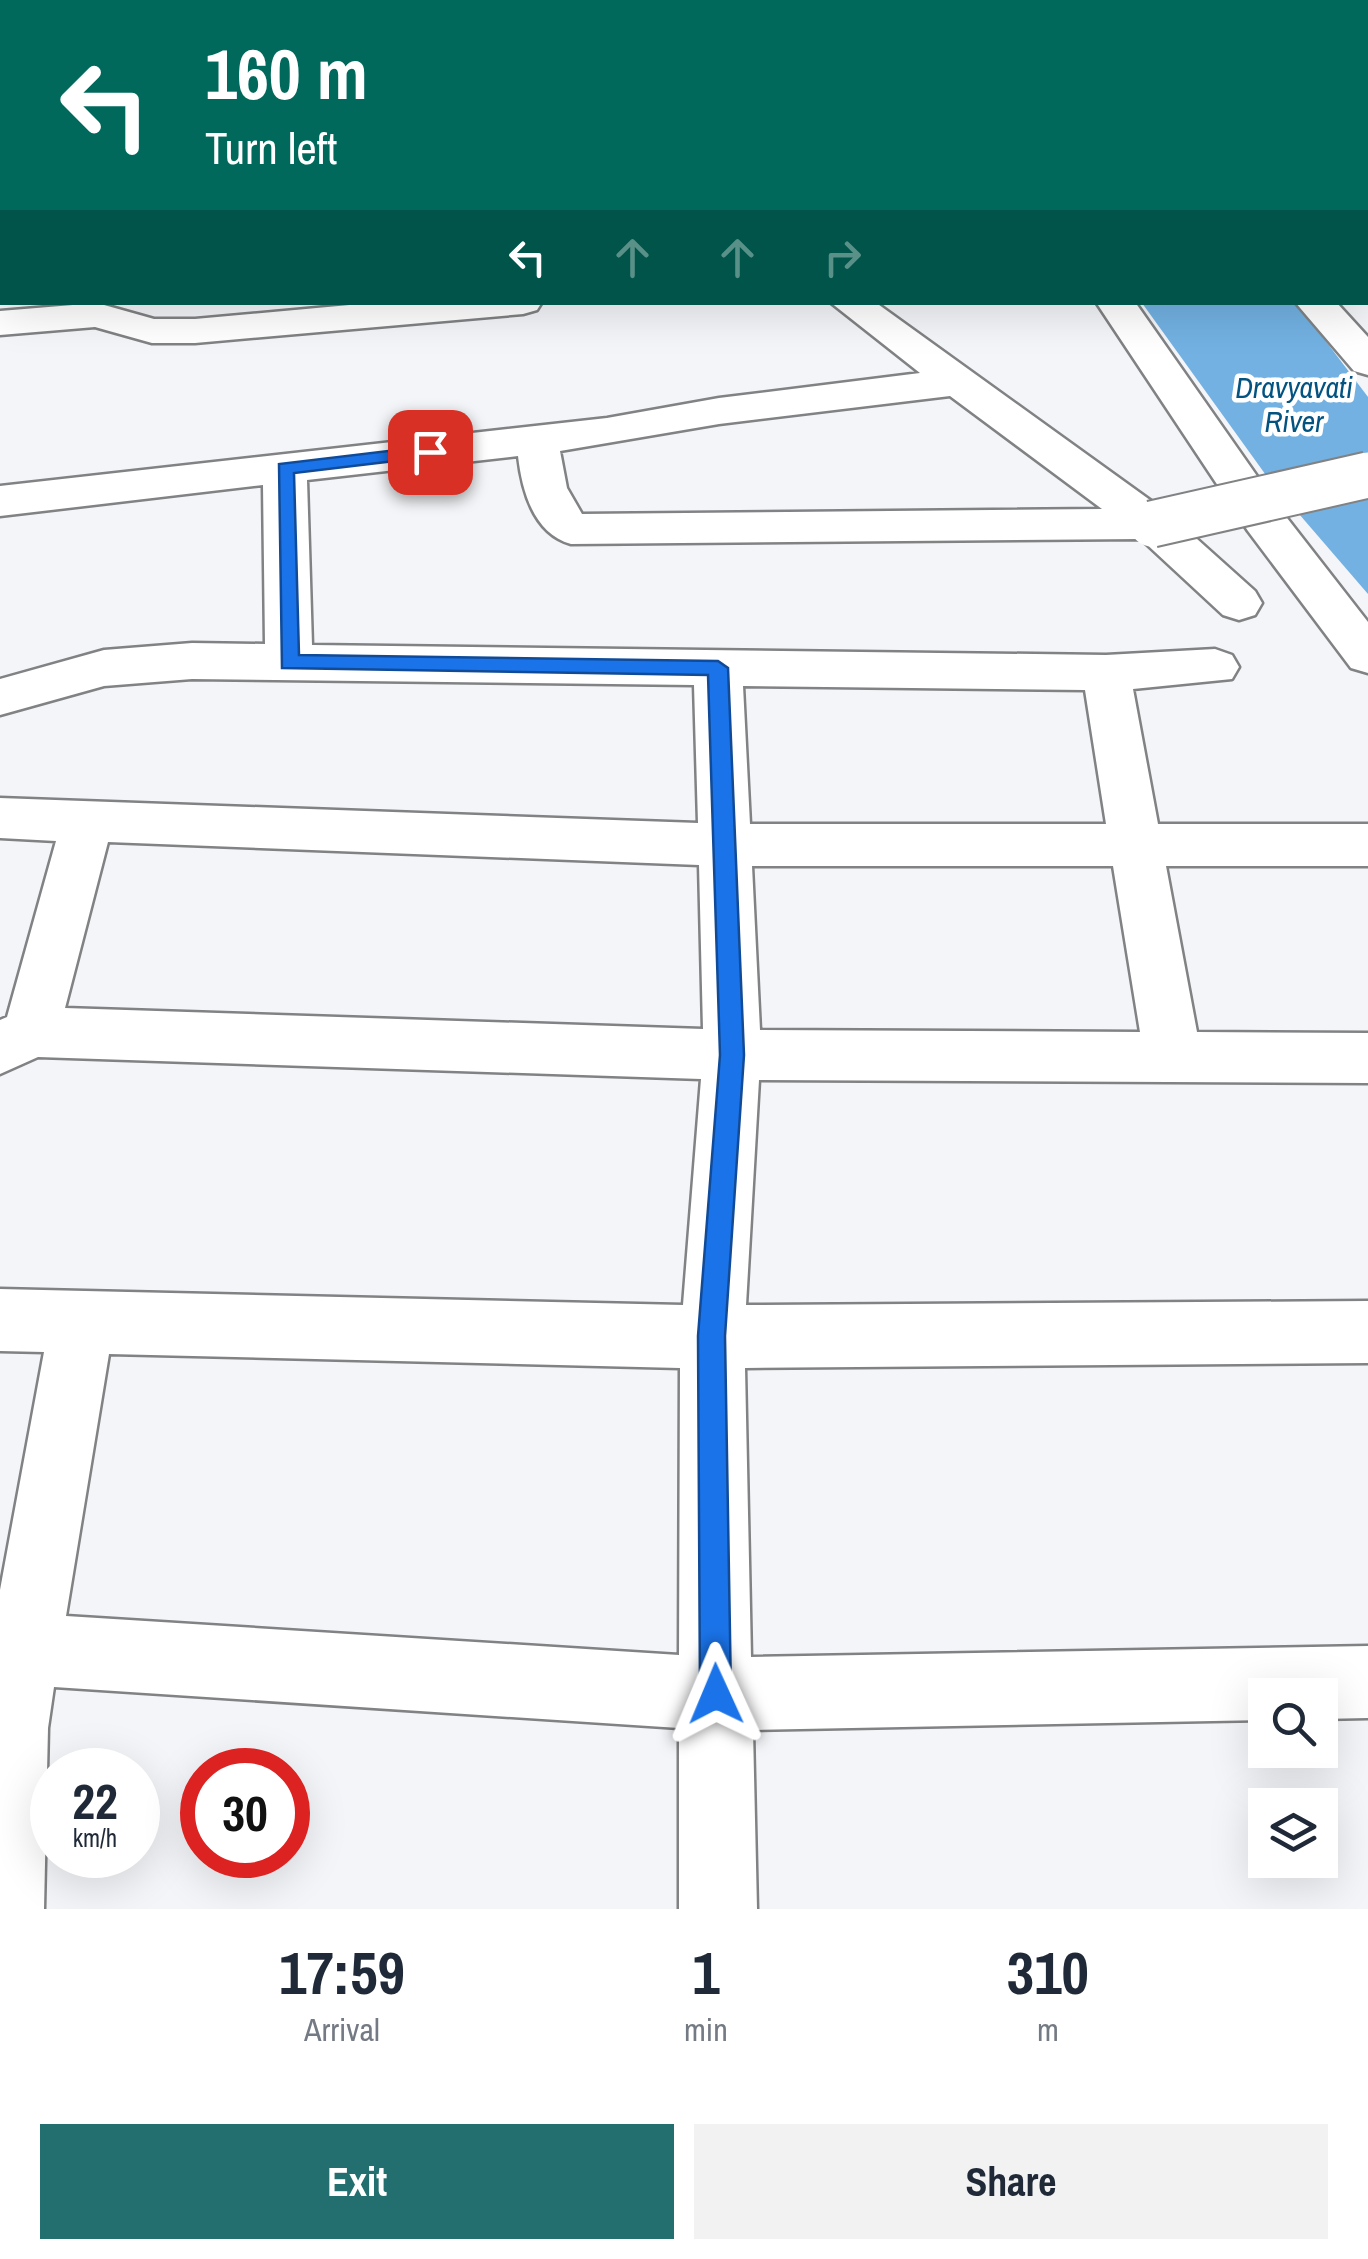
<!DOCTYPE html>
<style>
:root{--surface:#fff;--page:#f2f2f3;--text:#1f2937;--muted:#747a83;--accent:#236e6f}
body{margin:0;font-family:"Archivo Narrow",sans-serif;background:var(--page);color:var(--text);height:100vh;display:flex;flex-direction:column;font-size:38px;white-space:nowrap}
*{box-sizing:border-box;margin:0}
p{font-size:32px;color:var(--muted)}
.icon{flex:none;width:55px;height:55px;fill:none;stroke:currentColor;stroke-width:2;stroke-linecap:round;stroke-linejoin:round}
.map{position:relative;height:1909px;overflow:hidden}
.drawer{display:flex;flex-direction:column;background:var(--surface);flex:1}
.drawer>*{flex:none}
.hud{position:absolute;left:0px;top:0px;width:1370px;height:305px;box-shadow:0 10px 40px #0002;background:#00695c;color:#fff;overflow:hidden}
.controls{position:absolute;left:1248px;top:1678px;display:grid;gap:20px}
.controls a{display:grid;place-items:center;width:90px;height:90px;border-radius:0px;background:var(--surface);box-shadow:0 10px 40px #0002;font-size:50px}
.speed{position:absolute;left:30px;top:1748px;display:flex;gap:20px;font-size:50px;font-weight:700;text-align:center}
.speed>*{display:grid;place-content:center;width:130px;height:130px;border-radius:50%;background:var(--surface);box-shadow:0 10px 40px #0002;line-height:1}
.speed small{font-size:25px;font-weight:400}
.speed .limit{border:15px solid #d22;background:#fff;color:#111}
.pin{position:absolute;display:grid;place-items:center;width:85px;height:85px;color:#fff;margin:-42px;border-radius:20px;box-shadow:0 5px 15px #0006}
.me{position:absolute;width:110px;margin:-55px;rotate:359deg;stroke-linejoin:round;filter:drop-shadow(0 0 8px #0008)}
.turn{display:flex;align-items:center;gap:35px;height:210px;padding:0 40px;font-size:45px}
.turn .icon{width:130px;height:130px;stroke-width:2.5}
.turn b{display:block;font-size:70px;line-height:85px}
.lanes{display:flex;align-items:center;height:95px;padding:0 40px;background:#0003;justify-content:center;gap:50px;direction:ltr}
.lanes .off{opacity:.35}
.eta{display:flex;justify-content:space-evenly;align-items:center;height:170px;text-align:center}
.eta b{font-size:60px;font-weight:800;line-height:70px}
.primary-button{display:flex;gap:20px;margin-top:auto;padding:20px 40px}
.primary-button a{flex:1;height:115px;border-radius:0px;background:var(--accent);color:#fff;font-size:40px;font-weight:800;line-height:115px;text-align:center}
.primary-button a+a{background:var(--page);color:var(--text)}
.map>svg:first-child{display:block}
.water{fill:#72b1e2}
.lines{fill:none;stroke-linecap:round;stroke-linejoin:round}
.river{fill:#72b1e2;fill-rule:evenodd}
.minor-casing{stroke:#818284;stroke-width:5}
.minor{fill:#fff;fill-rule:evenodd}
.minor-bridge-casing{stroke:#818284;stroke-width:49;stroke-linecap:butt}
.minor-bridge{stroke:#fff;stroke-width:45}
.route{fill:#1a73e8;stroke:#114b97;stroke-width:2.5}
.labels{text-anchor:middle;stroke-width:9;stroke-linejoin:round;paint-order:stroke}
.far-water-label{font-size:30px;font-style:italic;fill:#035381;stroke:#fff}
</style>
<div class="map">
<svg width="1368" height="1909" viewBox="0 0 1368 1909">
<rect width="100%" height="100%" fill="#f4f5f8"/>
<path class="water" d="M1142 303H1297L1368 397V594L1268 478Z"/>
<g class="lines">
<path class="river" d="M0 109H2V141H0Z"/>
<defs>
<path id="minor" d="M491 0H532L533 1 490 2Z
M951 0H983V2H951Z
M1117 0H1150L1151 2H1119Z
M1287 0H1320L1321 2H1289Z
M0 7H2V27H0Z
M0 180H2V202H0Z
M382 302H542L537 310 523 314 195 343H152L95 327 0 335V311L97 303 154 319H195Z
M830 302H875L1168 513 1255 591 1262 603 1255 615 1239 620 1223 615 1141 539 571 544C534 534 522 491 518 456L307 480 312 645 1106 655 1215 649 1232 655 1239 667 1232 679 1133 689 1158 824H1368V866H1166L1197 1032 1368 1033V1083L759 1080 746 1305 1368 1301V1363L745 1368 751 1657 1368 1646V1718L1320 1719V1695H1265V1720L753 1730 757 1909H679V1728L54 1687 48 1728 44 1909H0V1590L44 1352 0 1351V1289L683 1305 701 1079 38 1057 0 1074V1020L7 1017 56 841 0 838V798L698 823 694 685 192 679 104 686 0 715V679L104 650 192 643 265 644 263 485 0 516V486L607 418 719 398 920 373ZM950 396 1102 509 582 514 567 488 560 451 719 424ZM743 686 1085 690 1106 824H750ZM108 842 699 865 703 1029 65 1008ZM752 866H1113L1140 1032 760 1030ZM109 1354 680 1368 679 1655 66 1616Z
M1096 302H1135L1280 509 1368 622V673L1351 668 1248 531Z
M1295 302H1336L1368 337V375L1354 371Z"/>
</defs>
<use href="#minor" class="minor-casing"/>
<use href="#minor" class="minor"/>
<defs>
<path id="minor-bridge" d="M1152 524 1368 475"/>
</defs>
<use href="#minor-bridge" class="minor-bridge-casing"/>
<use href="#minor-bridge" class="minor-bridge"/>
</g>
<path class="route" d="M430 446 438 452 436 456 294 473 299 655 718 661 728 668 744 1055 725 1336 731 1694 726 1704 716 1709 705 1704 700 1694 698 1336 720 1055 708 675 282 668 279 464Z"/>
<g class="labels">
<g class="far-water-label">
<text x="1294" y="398">Dravyavati<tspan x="1294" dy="34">River</tspan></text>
</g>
</g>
</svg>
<div class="controls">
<a><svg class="icon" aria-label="search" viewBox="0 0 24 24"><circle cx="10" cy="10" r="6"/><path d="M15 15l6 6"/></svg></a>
<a><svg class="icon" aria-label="layers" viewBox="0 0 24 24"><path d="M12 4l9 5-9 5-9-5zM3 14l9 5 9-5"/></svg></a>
</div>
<div class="speed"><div>22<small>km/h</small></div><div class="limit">30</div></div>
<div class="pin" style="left:430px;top:452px;background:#d93025"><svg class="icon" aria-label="arrive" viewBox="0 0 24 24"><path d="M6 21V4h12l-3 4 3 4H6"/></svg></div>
<svg class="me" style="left:716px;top:1694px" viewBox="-20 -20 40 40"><path d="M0-17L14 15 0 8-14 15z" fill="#1a73e8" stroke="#fff" stroke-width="4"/></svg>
<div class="hud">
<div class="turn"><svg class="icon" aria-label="left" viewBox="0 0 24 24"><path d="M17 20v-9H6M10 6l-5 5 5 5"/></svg><div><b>160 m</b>Turn left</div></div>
<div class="lanes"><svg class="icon" aria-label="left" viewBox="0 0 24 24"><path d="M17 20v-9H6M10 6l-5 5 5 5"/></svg><svg class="icon off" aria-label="ahead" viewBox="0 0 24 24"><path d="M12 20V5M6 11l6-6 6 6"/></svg><svg class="icon off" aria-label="ahead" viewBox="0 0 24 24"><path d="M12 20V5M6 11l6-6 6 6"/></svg><svg class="icon off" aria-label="right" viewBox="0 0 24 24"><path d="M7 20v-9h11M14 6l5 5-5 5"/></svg></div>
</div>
</div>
<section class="drawer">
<div class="eta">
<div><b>17:59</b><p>Arrival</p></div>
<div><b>1</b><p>min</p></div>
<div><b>310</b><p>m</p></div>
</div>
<div class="primary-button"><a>Exit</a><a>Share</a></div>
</section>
